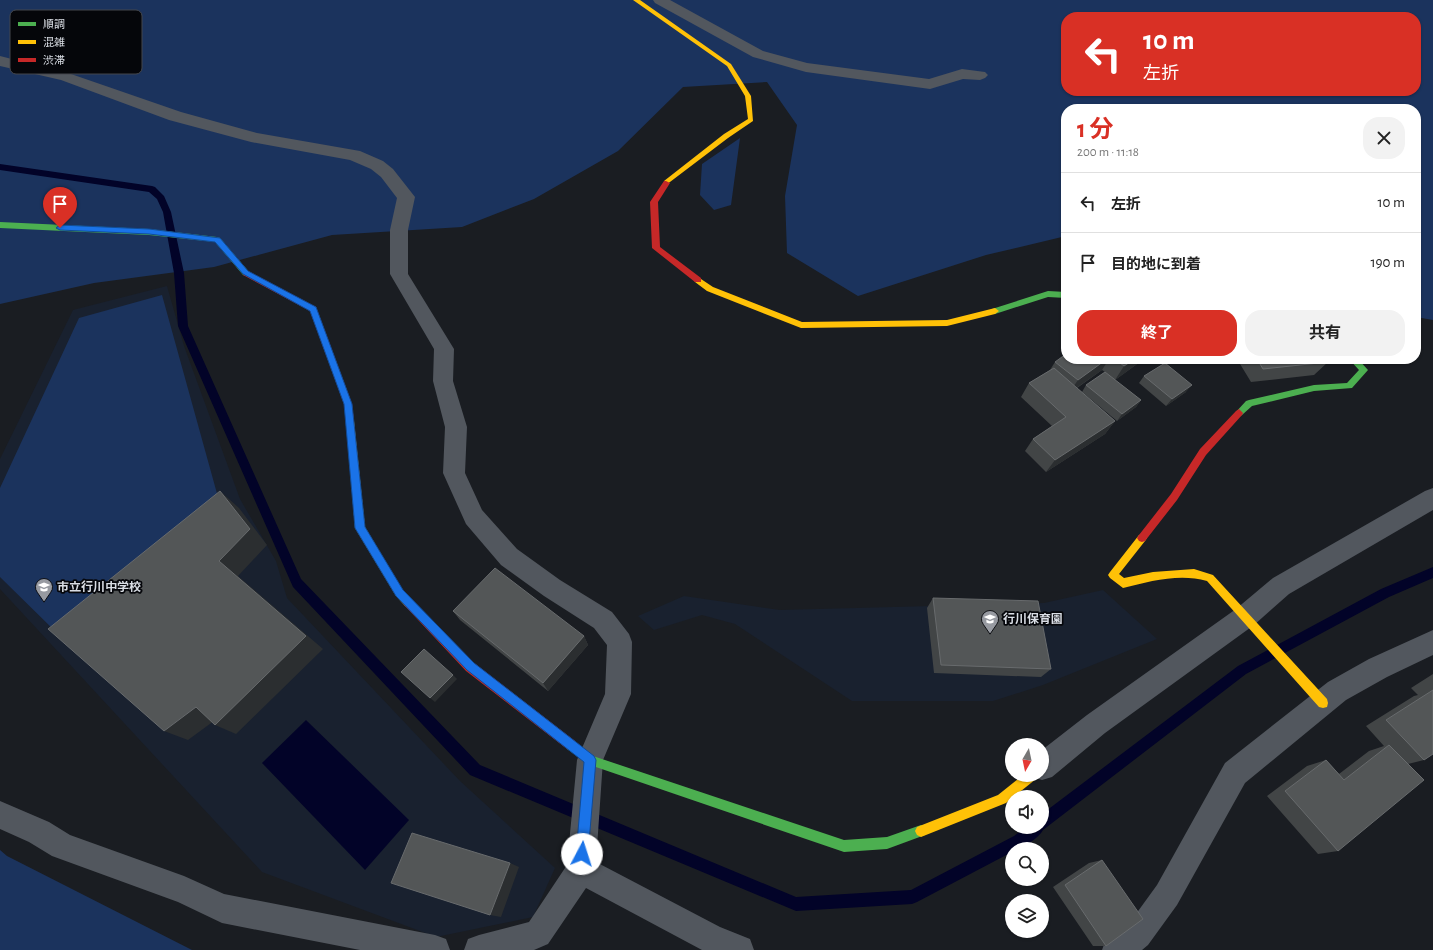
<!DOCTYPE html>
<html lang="ja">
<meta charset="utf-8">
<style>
:root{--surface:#fff;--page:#f2f2f2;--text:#222;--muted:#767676;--line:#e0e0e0;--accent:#d93025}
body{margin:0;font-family:"Alegreya Sans","Noto Sans JP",sans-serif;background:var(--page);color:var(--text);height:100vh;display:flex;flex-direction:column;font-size:15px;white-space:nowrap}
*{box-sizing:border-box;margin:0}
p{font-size:13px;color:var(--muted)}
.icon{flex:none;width:22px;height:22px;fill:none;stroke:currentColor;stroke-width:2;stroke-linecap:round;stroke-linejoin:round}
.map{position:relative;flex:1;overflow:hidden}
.drawer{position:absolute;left:1061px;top:104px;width:360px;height:260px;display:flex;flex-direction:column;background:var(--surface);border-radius:16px;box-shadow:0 1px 3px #0004}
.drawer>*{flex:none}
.top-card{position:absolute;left:1061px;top:12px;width:360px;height:84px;border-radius:16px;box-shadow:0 1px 3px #0004;background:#d93025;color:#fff;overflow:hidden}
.needle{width:26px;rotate:189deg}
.buttons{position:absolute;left:1005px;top:738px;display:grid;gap:8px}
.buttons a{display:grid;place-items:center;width:44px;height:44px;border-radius:50%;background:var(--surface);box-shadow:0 1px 3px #0004;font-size:20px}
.pin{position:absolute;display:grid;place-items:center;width:34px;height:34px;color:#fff;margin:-41px -17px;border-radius:50% 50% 50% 0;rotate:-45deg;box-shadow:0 0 4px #0007}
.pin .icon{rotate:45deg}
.me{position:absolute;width:44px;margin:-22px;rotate:5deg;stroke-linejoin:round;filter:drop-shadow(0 0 3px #0008)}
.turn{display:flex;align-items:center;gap:14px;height:84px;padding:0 16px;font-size:18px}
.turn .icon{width:52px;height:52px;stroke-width:2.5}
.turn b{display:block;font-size:28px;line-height:34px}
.round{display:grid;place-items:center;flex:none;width:42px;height:42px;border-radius:16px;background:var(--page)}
.overview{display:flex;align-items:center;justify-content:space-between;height:68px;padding:0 16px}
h1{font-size:24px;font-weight:700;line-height:30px;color:var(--accent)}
.primary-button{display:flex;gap:8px;margin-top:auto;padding:8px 16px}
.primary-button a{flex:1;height:46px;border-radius:16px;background:var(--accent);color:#fff;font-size:16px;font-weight:700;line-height:46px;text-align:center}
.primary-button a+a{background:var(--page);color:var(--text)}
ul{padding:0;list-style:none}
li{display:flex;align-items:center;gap:12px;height:60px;padding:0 16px;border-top:1px solid var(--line)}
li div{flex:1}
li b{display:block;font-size:15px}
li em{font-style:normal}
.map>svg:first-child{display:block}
.built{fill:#19212f}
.green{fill:#1b335d;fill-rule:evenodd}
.water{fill:#020328}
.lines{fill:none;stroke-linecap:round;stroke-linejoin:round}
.stream{fill:#020328;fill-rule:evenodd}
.street{fill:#52575e;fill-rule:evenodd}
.fast{fill:#4caf50;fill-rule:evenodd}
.slow{fill:#ffc107;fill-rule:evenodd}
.jam{fill:#c62828;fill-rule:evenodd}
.wall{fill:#424546}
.shaded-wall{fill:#2b2e30}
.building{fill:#535657;stroke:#686b6d}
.route{fill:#1a73e8;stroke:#114b97}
.labels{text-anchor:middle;stroke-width:3.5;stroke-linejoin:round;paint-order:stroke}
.poi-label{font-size:12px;font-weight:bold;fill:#dadee5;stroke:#05060a;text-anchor:start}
.key{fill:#05060a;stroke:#45474c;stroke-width:1}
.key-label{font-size:11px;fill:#dadee5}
</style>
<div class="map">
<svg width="1433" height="950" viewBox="0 0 1433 950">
<rect width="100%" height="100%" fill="#1a1d22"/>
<path class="built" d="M167 286 184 346 240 499 276 561 287 598 460 781 555 868 533 917 436 937 262 872 0 589V459L73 310Z
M1103 590 1157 639 1043 685 993 701H852L735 624 702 615 654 630 638 616 684 596 780 610 1044 603Z"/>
<path class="green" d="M0 0H1433V320L1416 317V109H1066V236L986 255 858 296 787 253 785 196 797 125 767 82 683 87 618 151 534 199 462 227 332 235 214 267 94 283 0 304ZM1066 17H1416V91H1066Z
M740 138 731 205 714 210 700 195 702 164Z
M162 295 221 508 58 634 0 577V488L79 318Z
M0 850 7 856 192 950H0Z"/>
<path class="water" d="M306 720 409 820 365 870 262 763Z"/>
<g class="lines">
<path class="stream" d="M0 164 152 186 155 187 164 196 171 212 184 273 188 326 301 579 480 765 796 897 911 890 1014 836 1026 827H1042V814L1238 666 1381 589 1433 567V578L1389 597 1246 674 1043 830C1038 839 1022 849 1012 849V852L917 902 912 904 796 911 470 775 293 587 178 326 174 273 163 212 157 199 149 192 0 170Z"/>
<path class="street" d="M653 0H670L763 51 807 63 929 79 962 69 985 72 988 75 985 78 980 80 963 79 930 89 806 72 753 57 655 3Z
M0 56 71 74 181 112 257 133 360 151 383 161 393 169 415 197 408 230V274L454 349 453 381 467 427 465 473 482 510 517 549 560 580 612 612 629 634 632 642 631 694 603 760 596 862 720 927 750 939 754 950H702L586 888 548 944 534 950H464L468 939 479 935 529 922 567 865 577 760 605 694 607 645 594 628 544 596 501 565 466 524 443 473 445 427 433 381 434 349 390 274V230L397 198 381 177 371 169 350 160 251 142 169 120 61 80 0 66Z
M1433 488V510L1289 594 1254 625 1105 733 1052 777 1042 780 1032 777V775H1042V750L1087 715 1236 609 1273 578 1425 491Z
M1433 630V655L1387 677 1346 700 1245 783 1177 905 1148 945 1142 950H1102L1106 939 1128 925 1157 885 1225 763 1328 682 1369 659Z
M0 801 49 822 70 835 184 876 224 894 435 935 446 939 450 950H360L222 923 178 902 52 856 29 842 0 829Z"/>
<path class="fast" d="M0 222 149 229 217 237 220 238 250 273 246 276 243 275 215 242 149 235 0 228Z
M1048 291 1066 292V298L1048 297 995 314 991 311 992 309Z
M1349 359H1358L1368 370 1352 388 1314 391 1252 406 1242 415 1239 417 1235 413 1246 401 1249 400 1314 385 1347 383 1359 370Z
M571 740 593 756 844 840 887 837 921 825 925 827 927 831 925 835 887 849 844 852 590 765 567 749 566 745 567 741Z"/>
<path class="slow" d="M633 0H640L731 64 751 96 753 121 728 138 666 185H664V181L724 134 748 119 745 96 727 66Z
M698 277 713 287 802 322 947 320 995 308 999 311 995 314 947 326 801 328 707 291 695 282 694 280Z
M350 417 353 418 354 421 365 527 402 590 413 603 411 606 408 608 405 606 396 596 355 528 346 421 347 418Z
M1142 534 1145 535 1147 538 1145 541 1119 574 1124 578 1153 572 1194 569 1213 575 1327 699 1328 703 1327 707 1323 708 1319 707 1207 581C1180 573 1150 581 1123 588L1110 578 1108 575 1110 572 1139 535Z
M1023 775H1038L1036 779 1006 803 921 837 917 835 915 831 917 827 998 795Z"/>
<path class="jam" d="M664 181H666L670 183 658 202 660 247 701 278V282H695L652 248 650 202Z
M246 270 316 307 352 404 354 421 353 424H347L346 421 344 404 310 311 243 275V271Z
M1239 409 1243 413 1242 415 1206 455 1177 500 1145 541 1142 542 1139 541 1137 538 1139 535 1171 494 1200 449 1236 411Z
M408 598 411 600 474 663 575 741 576 745 575 749 571 750 567 749 466 671 405 606 403 603 405 600Z"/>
</g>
<path class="wall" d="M1066 359H1144L1115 380 1141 400 1136 407 1117 421 1082 392 1086 385 1105 372 1102 370 1077 388 1115 421 1105 434 1046 472 1025 451 1033 439 1052 426 1021 397 1029 383 1050 370 1055 362Z
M1206 359H1213L1210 362Z
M1237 359H1326L1328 362 1314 375 1251 382Z
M1144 376 1186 392 1166 406 1139 383Z
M933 598 1051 669 1041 677 934 673 927 608Z
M453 611 584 636 588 645 548 691 460 620Z
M1433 674V754L1424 760 1408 764 1338 851 1318 854 1267 796 1307 766 1326 760 1339 774 1369 751 1384 746 1366 726 1414 696 1418 695 1411 688Z
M1102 860 1106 946H1093L1053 887 1089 863Z"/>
<path class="shaded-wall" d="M1107 359H1109L1102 370 1069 393 1078 380Z
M1135 359H1144L1115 380 1124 366Z
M1192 385 1186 392 1166 406 1172 399Z
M1141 400 1136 407 1117 421 1122 414Z
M1115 421 1105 434 1046 472 1055 460Z
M220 491 239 508 267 545 238 576 323 649 236 734 215 725Z
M584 636 588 645 548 691 543 683Z
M453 675 457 679 435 702 430 698Z
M196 707 218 718 188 740 164 731Z
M510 863 519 867 501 917 490 915Z"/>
<path class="building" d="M1066 354V359H1107L1078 380 1055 362Z
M1115 359H1135L1124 366Z
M1257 359H1326L1328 362 1263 369Z
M1165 363 1192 385 1172 399 1144 376Z
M1054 368 1115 421 1055 460 1033 439 1066 417 1029 383Z
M1105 372 1141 400 1122 414 1086 385Z
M220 491 250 529 219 561 306 636 215 725 196 707 164 731 48 629Z
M495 568 584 636 543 683 453 611Z
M933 598 1038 601 1051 669 941 665Z
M424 649 453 675 430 698 401 672Z
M1433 690V754L1424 760 1386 720Z
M1389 745 1424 780 1338 851 1285 791 1326 760 1344 780Z
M412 833 510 863 490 915 391 883Z
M1102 860 1143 919 1106 946 1065 885Z"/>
<path class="route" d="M60 225 149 229 220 238 248 271 316 307 352 404 365 527 403 590 474 663 594 756 596 760 588 854 586 858 582 860 578 858 576 854 584 762 467 670 396 596 355 528 344 404 310 311 243 274 215 242 149 234 60 230 56 228Z"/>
<defs>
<symbol id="school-pin" viewBox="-11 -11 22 30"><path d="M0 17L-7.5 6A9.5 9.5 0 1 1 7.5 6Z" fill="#979aa1" stroke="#05060a"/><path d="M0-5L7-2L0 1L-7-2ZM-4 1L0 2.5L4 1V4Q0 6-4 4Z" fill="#fff"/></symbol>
</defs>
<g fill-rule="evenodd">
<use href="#school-pin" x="34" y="577" width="20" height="27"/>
<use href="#school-pin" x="980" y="609" width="20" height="27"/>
</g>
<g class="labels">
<g class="poi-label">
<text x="57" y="591">市立行川中学校</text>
<text x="1003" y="623">行川保育園</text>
</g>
</g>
<rect x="10" y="10" width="132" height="64" rx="6" class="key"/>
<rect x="18" y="22" width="18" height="4" fill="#4caf50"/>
<rect x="18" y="40" width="18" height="4" fill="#ffc107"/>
<rect x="18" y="58" width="18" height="4" fill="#c62828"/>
<g class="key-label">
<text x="43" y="28">順調</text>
<text x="43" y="46">混雑</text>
<text x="43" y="64">渋滞</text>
</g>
</svg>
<div class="buttons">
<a><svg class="needle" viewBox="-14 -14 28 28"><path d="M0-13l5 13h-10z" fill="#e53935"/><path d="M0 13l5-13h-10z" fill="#767676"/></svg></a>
<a><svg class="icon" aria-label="sound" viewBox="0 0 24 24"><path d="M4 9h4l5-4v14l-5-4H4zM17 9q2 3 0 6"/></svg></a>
<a><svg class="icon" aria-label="search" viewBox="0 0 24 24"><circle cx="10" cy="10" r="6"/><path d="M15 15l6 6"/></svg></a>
<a><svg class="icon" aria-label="layers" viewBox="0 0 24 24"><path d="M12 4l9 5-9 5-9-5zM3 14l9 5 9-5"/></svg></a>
</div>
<div class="pin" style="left:60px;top:228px;background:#d93025"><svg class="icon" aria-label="arrive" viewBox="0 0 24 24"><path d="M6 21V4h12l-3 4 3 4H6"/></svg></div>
<svg class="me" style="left:582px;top:854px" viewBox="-20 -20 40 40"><circle r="19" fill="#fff"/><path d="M0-13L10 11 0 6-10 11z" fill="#1a73e8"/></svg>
<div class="top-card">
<div class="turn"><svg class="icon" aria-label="left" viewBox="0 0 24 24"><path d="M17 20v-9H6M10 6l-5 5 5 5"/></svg><div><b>10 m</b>左折</div></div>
</div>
<section class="drawer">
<div class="overview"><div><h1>1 分</h1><p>200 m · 11:18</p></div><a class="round"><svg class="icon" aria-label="close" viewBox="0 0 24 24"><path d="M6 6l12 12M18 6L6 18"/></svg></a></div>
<ul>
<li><svg class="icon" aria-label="left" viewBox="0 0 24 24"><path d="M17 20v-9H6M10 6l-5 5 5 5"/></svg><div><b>左折</b></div><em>10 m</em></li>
<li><svg class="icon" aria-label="arrive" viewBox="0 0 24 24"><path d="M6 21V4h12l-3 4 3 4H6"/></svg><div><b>目的地に到着</b></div><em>190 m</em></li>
</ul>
<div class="primary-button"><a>終了</a><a>共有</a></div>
</section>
</div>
